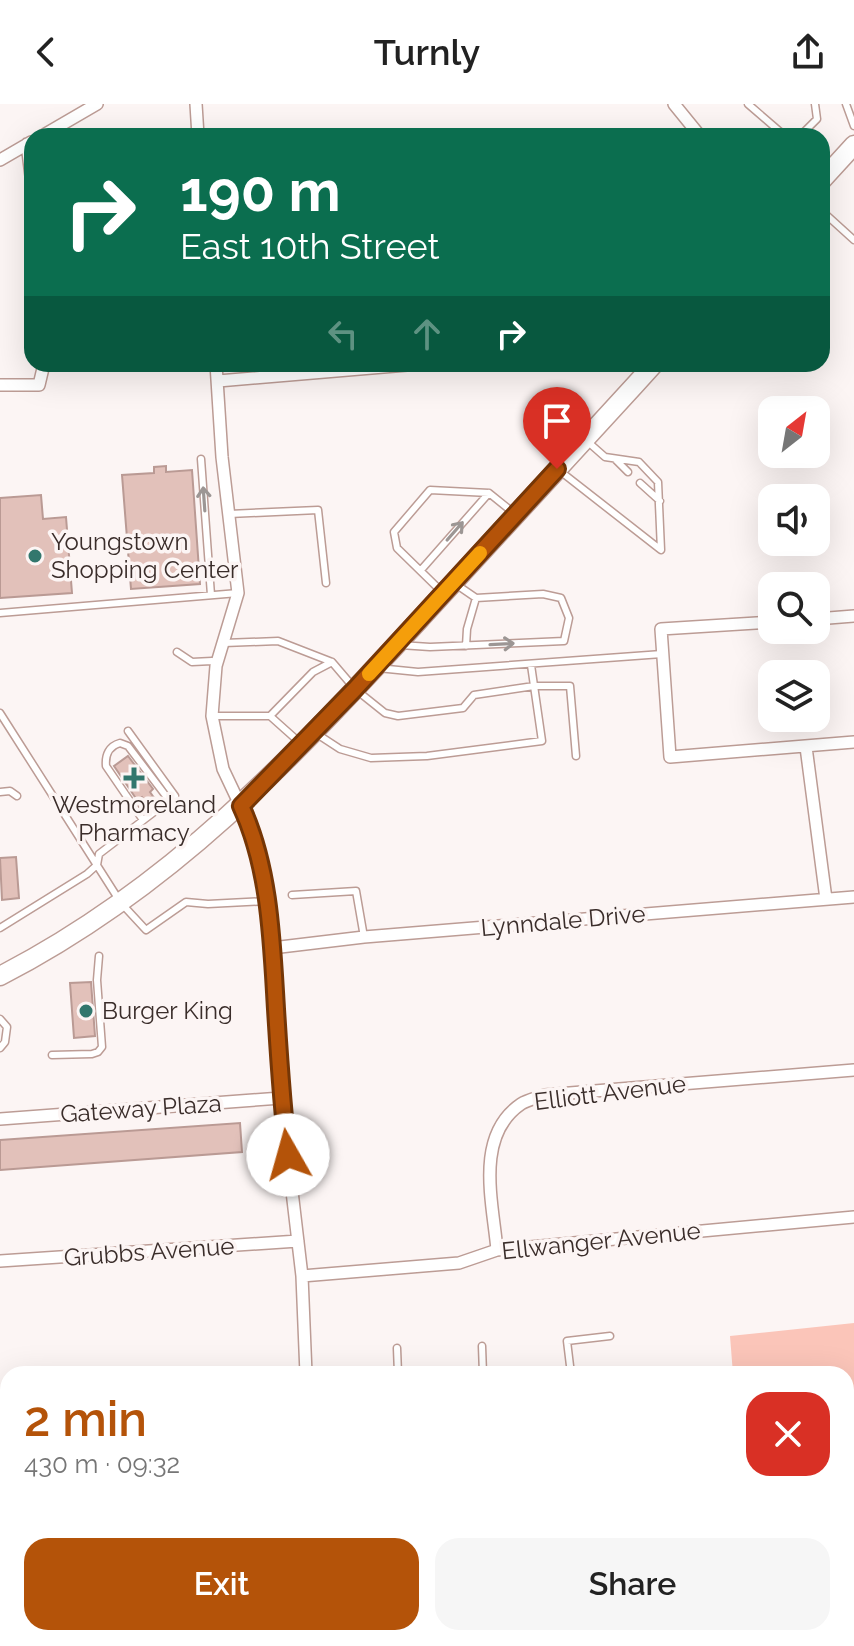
<!DOCTYPE html>
<meta charset="utf-8">
<style>
:root{--surface:#fff;--page:#f6f6f6;--text:#222;--muted:#767676;--accent:#b45309}
body{margin:0;font-family:Raleway,sans-serif;background:var(--page);color:var(--text);height:100vh;display:flex;flex-direction:column;font-size:30px;white-space:nowrap}
*{box-sizing:border-box;margin:0}
p{font-size:26px;color:var(--muted)}
.icon{flex:none;width:44px;height:44px;fill:none;stroke:currentColor;stroke-width:2;stroke-linecap:round;stroke-linejoin:round}
.map{position:relative;flex:1;overflow:hidden}
.sheet{position:absolute;left:0px;top:1262px;width:854px;height:280px;display:flex;flex-direction:column;background:var(--surface);border-radius:24px 24px 0 0;box-shadow:0 8px 32px #0002}
.sheet>*{flex:none}
.hud{position:absolute;left:24px;top:24px;width:806px;height:244px;border-radius:24px;box-shadow:0 8px 32px #0002;background:#0b6e4f;color:#fff;overflow:hidden}
.needle{width:52px;rotate:31deg}
.controls{position:absolute;left:758px;top:292px;display:grid;gap:16px}
.controls a{display:grid;place-items:center;width:72px;height:72px;border-radius:16px;background:var(--surface);box-shadow:0 8px 32px #0002;font-size:40px}
.pin{position:absolute;display:grid;place-items:center;width:68px;height:68px;color:#fff;margin:-82px -34px;border-radius:50% 50% 50% 0;rotate:-45deg;box-shadow:0 0 8px #0007}
.pin .icon{rotate:45deg}
.me{position:absolute;width:88px;margin:-44px;rotate:353deg;stroke-linejoin:round;filter:drop-shadow(0 0 6px #0008)}
.turn{display:flex;align-items:center;gap:28px;height:168px;padding:0 24px;font-size:36px}
.turn .icon{width:104px;height:104px;stroke-width:2.5}
.turn b{display:block;font-size:56px;line-height:68px}
.lanes{display:flex;align-items:center;height:76px;padding:0 24px;background:#0003;justify-content:center;gap:40px;direction:ltr}
.lanes .off{opacity:.35}
.round{display:grid;place-items:center;flex:none;width:84px;height:84px;border-radius:24px;background:var(--page)}
.summary{display:flex;align-items:center;justify-content:space-between;height:136px;padding:0 24px}
h1{font-size:48px;font-weight:600;line-height:60px;color:var(--accent)}
.cta{display:flex;gap:16px;margin-top:auto;padding:16px 24px}
.cta a{flex:1;height:92px;border-radius:24px;background:var(--accent);color:#fff;font-size:32px;font-weight:600;line-height:92px;text-align:center}
.cta a+a{background:var(--page);color:var(--text)}
header{display:flex;justify-content:space-between;align-items:center;height:104px;padding:0 24px;background:var(--surface);font-size:36px;font-weight:600}
.map>svg:first-child{display:block}
.green{fill:#fbc5b9}
.building{fill:#e2c1ba;stroke:#ba9a94;stroke-width:2}
.lines{fill:none;stroke-linecap:round;stroke-linejoin:round}
.service-casing{stroke:#bc9c95;stroke-width:9}
.minor-casing{stroke:#bc9c95;stroke-width:14}
.secondary-casing{stroke:#bc9c95;stroke-width:19}
.primary-casing{stroke:#bc9c95;stroke-width:21}
.service{stroke:#fff;stroke-width:6}
.minor{stroke:#fff;stroke-width:11}
.secondary{stroke:#fff;stroke-width:16}
.primary{stroke:#fff;stroke-width:18}
.oneway{stroke:#9c9694}
.route-casing{stroke:#753606;stroke-width:20}
.route{stroke:#b45309;stroke-width:14}
.slow{stroke:#f59e0b;stroke-width:14}
.poi-dot{fill:#32776d;stroke:#fcf5f4;stroke-width:3}
.labels{text-anchor:middle;stroke-width:7;stroke-linejoin:round;paint-order:stroke}
.poi-label{font-size:24px;fill:#3a2d2a;stroke:#fcf5f4;text-anchor:start}
.street-label{font-size:24px;fill:#3a2d2a;stroke:#fcf5f4}
</style>
<header><svg class="icon" aria-label="back" viewBox="0 0 24 24"><path d="M15 5l-7 7 7 7"/></svg>Turnly<svg class="icon" aria-label="share" viewBox="0 0 24 24"><path d="M12 15V3M7 8l5-5 5 5M5 13v7h14v-7"/></svg></header>
<div class="map">
<svg width="854" height="1542" viewBox="0 0 854 1542">
<rect width="100%" height="100%" fill="#fcf5f4"/>
<path class="green" d="M854 1219V1299L846 1300V1270H733L730 1232Z"/>
<path class="building" d="M166 362V368L192 366 200 480 131 485 122 371 154 369V363Z
M41 391 43 415 66 413 72 489 0 494V394Z
M128 652 153 685 150 688 157 698 150 704 142 693 137 696 114 662Z
M16 753 19 794 2 796 0 754Z
M91 878 95 932 74 934 70 879Z
M240 1019 242 1048 0 1066V1036Z"/>
<g class="lines">
<defs>
<path id="service" d="M748 0 785 32
M846 0 854 22
M800 32 817 15 815 0
M822 107 854 136
M201 355 211 491
M615 355 628 368
M560 367 661 446 658 378 639 358 605 353 588 338
M640 379 660 397
M229 410 318 406 326 479
M421 466 489 389
M441 487 397 444 394 428 430 386 489 389 515 410
M0 509 238 489
M224 539 278 537 332 558 355 585 385 609 398 612 463 604 474 591 534 582H570L576 652
M400 541 430 543 564 537 569 514 561 494 543 490 476 494 457 481
M466 542 467 525 476 494
M177 548 192 558 212 557 216 562
M378 564 418 568 662 550
M0 609 121 799 146 826 186 798 208 800 267 797
M212 612H270L298 637
M270 612 313 568 332 558
M317 630 340 645 371 654 427 652 542 637 531 561
M0 688 10 687 17 692
M143 716 106 662C105 651 109 642 120 639L128 642 169 696
M292 791 356 787 364 833
M0 824 87 770 97 761 99 750 175 692 128 627
M0 915 7 923 5 938 0 944
M52 951 92 950 98 948 102 943 97 876 99 852
M482 1242 483 1270
M397 1244 398 1270
M571 1270 567 1237 610 1232
M846 1343H854
M0 1479 8 1478"/>
<path id="minor" d="M196 0 198 32
M674 0 700 32
M42 32 97 0
M27 40 32 80
M0 56 31 38
M216 260 222 353 238 489 216 562 212 612 223 665 249 720 267 797 281 994 302 1172 306 1270
M218 277 419 260
M0 281H39L44 260
M816 515 854 512
M772 518 661 525 670 653 854 638
M806 643 826 795
M272 844 364 833 854 793
M0 1015 281 994
M497 1146C493 1099 474 1032 521 1000 527 996 537 994 545 991L854 966
M0 1157 298 1137
M302 1172 459 1159 497 1146 854 1113
M0 1356 8 1355
M331 1534 332 1542
M455 1534 456 1542
M721 1534V1542
M285 1542 287 1534"/>
<path id="secondary" d="M846 1512 854 1511
M475 1542 557 1534"/>
<path id="primary" d="M822 76 854 41
M0 872C173 783 291 655 421 514 499 429 577 345 654 260"/>
</defs>
<use href="#service" class="service-casing"/>
<use href="#minor" class="minor-casing"/>
<use href="#secondary" class="secondary-casing"/>
<use href="#primary" class="primary-casing"/>
<use href="#service" class="service"/>
<use href="#minor" class="minor"/>
<use href="#secondary" class="secondary"/>
<use href="#primary" class="primary"/>
</g>
<defs><path id="oneway-shaft" d="M-6 0H5M1.5-3L5.5 0L1.5 3" fill="none" stroke-width="1.6" stroke-linecap="round" stroke-linejoin="round" transform="scale(2)"/></defs>
<g class="oneway">
<use href="#oneway-shaft" transform="translate(204 395) rotate(-94)"/>
<use href="#oneway-shaft" transform="translate(455 427) rotate(-49)"/>
<use href="#oneway-shaft" transform="translate(502 540) rotate(-3)"/>
</g>
<g class="lines">
<defs>
<path id="route" d="M288 1051C282 1003 279 954 276 905 272 838 270 764 241 702L355 585 557 365"/>
</defs>
<use href="#route" class="route-casing"/>
<use href="#route" class="route"/>
<path class="slow" d="M369 570 480 449"/>
</g>
<g class="poi-dot">
<circle cx="35" cy="452" r="8"/>
<path d="M130 662h8v8h8v8h-8v8h-8v-8h-8v-8h8z"/>
<circle cx="86" cy="907" r="8"/>
</g>
<g class="labels">
<g class="poi-label">
<text x="51" y="446">Youngstown<tspan x="51" dy="28">Shopping Center</tspan></text>
<text x="134" y="709" text-anchor="middle">Westmoreland<tspan x="134" dy="28">Pharmacy</tspan></text>
<text x="102" y="915">Burger King</text>
</g>
<g class="street-label">
<text transform="translate(563 817) rotate(-5)" y="8">Lynndale Drive</text>
<text transform="translate(610 989) rotate(-7)" y="8">Elliott Avenue</text>
<text transform="translate(141 1005) rotate(-4)" y="8">Gateway Plaza</text>
<text transform="translate(601 1137) rotate(-6)" y="8">Ellwanger Avenue</text>
<text transform="translate(149 1148) rotate(-4)" y="8">Grubbs Avenue</text>
</g>
</g>
</svg>
<div class="controls">
<a><svg class="needle" viewBox="-14 -14 28 28"><path d="M0-13l5 13h-10z" fill="#e53935"/><path d="M0 13l5-13h-10z" fill="#767676"/></svg></a>
<a><svg class="icon" aria-label="sound" viewBox="0 0 24 24"><path d="M4 9h4l5-4v14l-5-4H4zM17 9q2 3 0 6"/></svg></a>
<a><svg class="icon" aria-label="search" viewBox="0 0 24 24"><circle cx="10" cy="10" r="6"/><path d="M15 15l6 6"/></svg></a>
<a><svg class="icon" aria-label="layers" viewBox="0 0 24 24"><path d="M12 4l9 5-9 5-9-5zM3 14l9 5 9-5"/></svg></a>
</div>
<div class="pin" style="left:557px;top:365px;background:#d93025"><svg class="icon" aria-label="arrive" viewBox="0 0 24 24"><path d="M6 21V4h12l-3 4 3 4H6"/></svg></div>
<svg class="me" style="left:288px;top:1051px" viewBox="-20 -20 40 40"><circle r="19" fill="#fff"/><path d="M0-13L10 11 0 6-10 11z" fill="#b45309"/></svg>
<div class="hud">
<div class="turn"><svg class="icon" aria-label="right" viewBox="0 0 24 24"><path d="M7 20v-9h11M14 6l5 5-5 5"/></svg><div><b>190 m</b>East 10th Street</div></div>
<div class="lanes"><svg class="icon off" aria-label="left" viewBox="0 0 24 24"><path d="M17 20v-9H6M10 6l-5 5 5 5"/></svg><svg class="icon off" aria-label="ahead" viewBox="0 0 24 24"><path d="M12 20V5M6 11l6-6 6 6"/></svg><svg class="icon" aria-label="right" viewBox="0 0 24 24"><path d="M7 20v-9h11M14 6l5 5-5 5"/></svg></div>
</div>
<section class="sheet">
<div class="summary"><div><h1>2 min</h1><p>430 m · 09:32</p></div><a class="round" style="background:#d93025;color:#fff"><svg class="icon" aria-label="close" viewBox="0 0 24 24"><path d="M6 6l12 12M18 6L6 18"/></svg></a></div>
<div class="cta"><a>Exit</a><a>Share</a></div>
</section>
</div>
